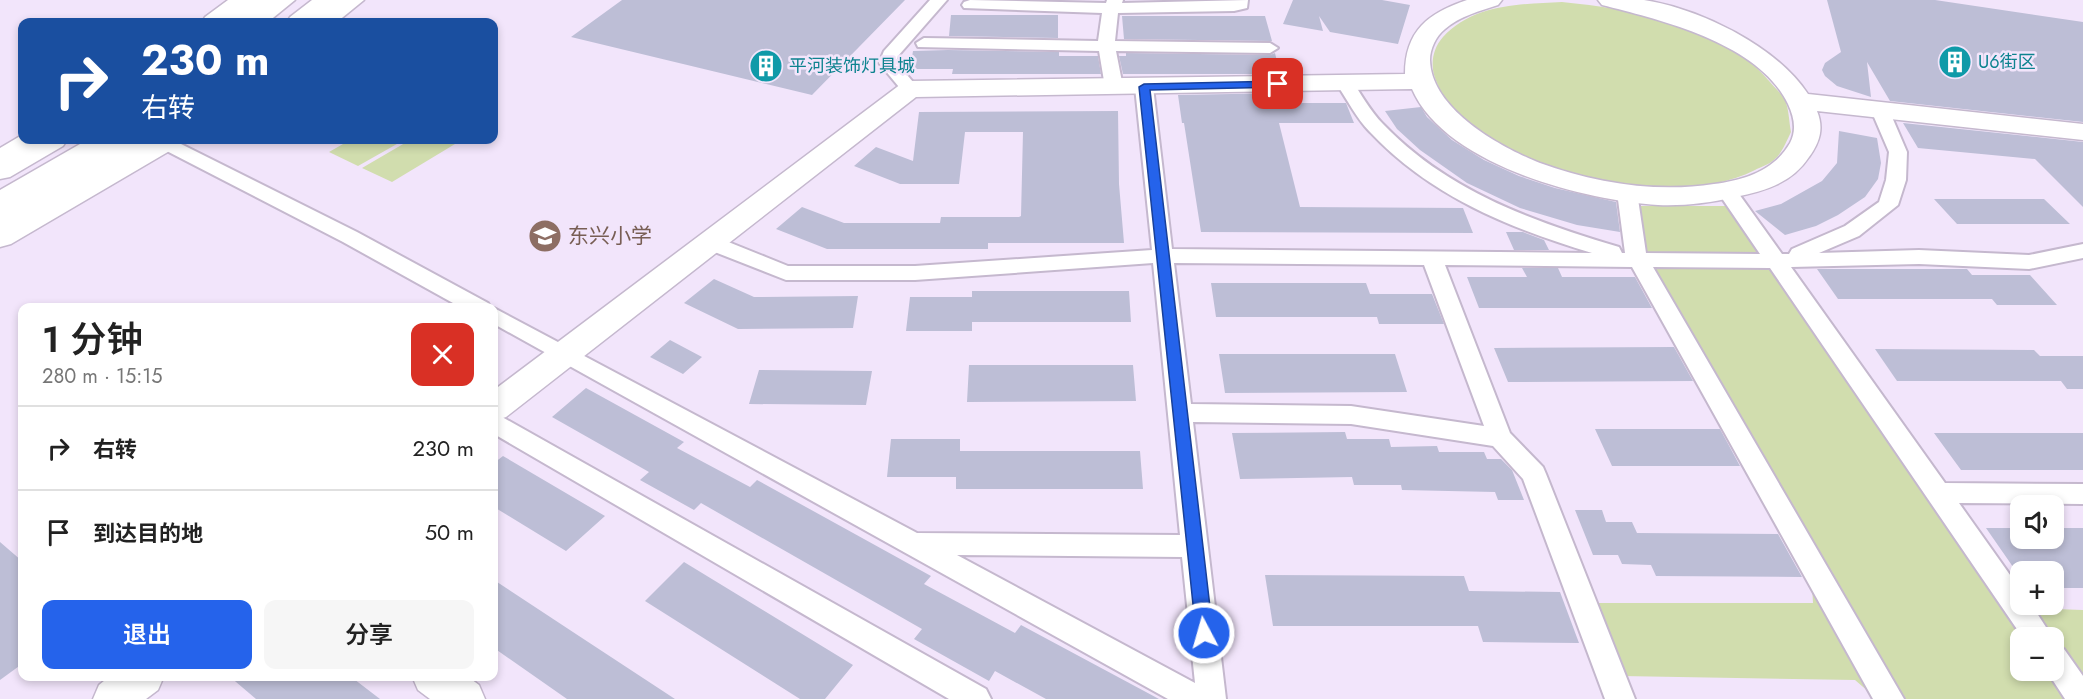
<!DOCTYPE html>
<html lang="zh">
<meta charset="utf-8">
<style>
:root{--surface:#fff;--page:#f6f6f6;--text:#222;--muted:#767676;--line:#e0e0e0;--accent:#2563eb}
body{margin:0;font-family:Jost,"Noto Sans SC",sans-serif;background:var(--page);color:var(--text);height:100vh;display:flex;flex-direction:column;font-size:22px;white-space:nowrap}
*{box-sizing:border-box;margin:0}
p{font-size:20px;color:var(--muted)}
.icon{flex:none;width:33px;height:33px;fill:none;stroke:currentColor;stroke-width:2;stroke-linecap:round;stroke-linejoin:round}
.map{position:relative;flex:1;overflow:hidden}
.drawer{position:absolute;left:18px;top:303px;width:480px;height:378px;display:flex;flex-direction:column;background:var(--surface);border-radius:12px;box-shadow:0 3px 9px #0003}
.drawer>*{flex:none}
.hud{position:absolute;left:18px;top:18px;width:480px;height:126px;border-radius:12px;box-shadow:0 3px 9px #0003;background:#1a4fa0;color:#fff;overflow:hidden}
.controls{position:absolute;left:2010px;top:495px;display:grid;gap:12px}
.controls a{display:grid;place-items:center;width:54px;height:54px;border-radius:12px;background:var(--surface);box-shadow:0 3px 9px #0003;font-size:30px}
.pin{position:absolute;display:grid;place-items:center;width:51px;height:51px;color:#fff;margin:-26px;border-radius:12px;box-shadow:0 3px 9px #0006}
.me{position:absolute;width:66px;margin:-33px;rotate:354deg;stroke-linejoin:round;filter:drop-shadow(0 0 4px #0008)}
.turn{display:flex;align-items:center;gap:21px;height:126px;padding:0 24px;font-size:27px}
.turn .icon{width:78px;height:78px;stroke-width:2.5}
.turn b{display:block;font-size:42px;line-height:51px}
.round{display:grid;place-items:center;flex:none;width:63px;height:63px;border-radius:12px;background:var(--page)}
.head{display:flex;align-items:center;justify-content:space-between;height:102px;padding:0 24px}
h1{font-size:36px;font-weight:600;line-height:45px}
.button{display:flex;gap:12px;margin-top:auto;padding:12px 24px}
.button a{flex:1;height:69px;border-radius:12px;background:var(--accent);color:#fff;font-size:24px;font-weight:600;line-height:69px;text-align:center}
.button a+a{background:var(--page);color:var(--text)}
ul{padding:0;list-style:none}
li{display:flex;align-items:center;gap:18px;height:84px;padding:0 24px;border-top:2px solid var(--line)}
li div{flex:1}
li b{display:block;font-size:22px}
li em{font-style:normal}
.map>svg:first-child{display:block}
.green{fill:#d1ddae;fill-rule:evenodd}
.building{fill:#bdbed6}
.lines{fill:none;stroke-linecap:round;stroke-linejoin:round}
.street-casing{stroke:#c5b8ce;stroke-width:4}
.secondary-casing{stroke:#c5b8ce;stroke-width:3}
.primary-casing{stroke:#c5b8ce;stroke-width:3}
.highway-casing{stroke:#c5b8ce;stroke-width:3}
.street{fill:#fff;fill-rule:evenodd}
.secondary{fill:#fff;fill-rule:evenodd}
.primary{fill:#fff;fill-rule:evenodd}
.highway{fill:#fff;fill-rule:evenodd}
.route{fill:#2563eb;stroke:#184099;stroke-width:1.5}
.labels{text-anchor:middle;stroke-width:5;stroke-linejoin:round;paint-order:stroke}
.far-culture-label{font-size:18px;fill:#0d838f;stroke:#f2e5fb;text-anchor:start}
.education-label{font-size:21px;fill:#785e54;stroke:#f2e5fb;text-anchor:start}
</style>
<div class="map">
<svg width="2083" height="699" viewBox="0 0 2083 699">
<rect width="100%" height="100%" fill="#f2e5fb"/>
<path class="green" d="M1562 2C1632 9 1723 25 1770 82 1775 88 1782 94 1785 100 1789 109 1789 122 1791 132 1787 140 1782 153 1775 159 1770 164 1761 167 1755 170 1678 210 1532 176 1466 122 1452 111 1441 95 1435 78 1430 64 1433 48 1443 37 1473 4 1521 4 1562 2Z
M350 140H404L358 166 329 152Z
M410 140 460 141 392 182 362 168Z
M1624 206H1727L2022 608 2083 610V699H1877L1855 680 1621 676 1591 603H1813L1810 549 1632 238ZM2020 638H2054V670H2020Z"/>
<path class="building" d="M622 0H905L812 95 571 37Z
M1293 0H1382L1410 5 1398 44 1330 32 1319 16 1323 31 1283 24Z
M1827 0H1935L2083 22V122L1890 101 1867 62 1871 97 1837 86 1825 76 1822 70 1825 63 1841 52Z
M951 15H1058V38L949 36Z
M1122 16H1265L1272 41 1124 39Z
M948 50 1059 52V56H1098L1101 74H952L953 69H910L913 51Z
M1126 53 1270 55 1275 53 1280 74H1123L1119 56H1126Z
M1286 93 1288 103H1346L1354 123H1279L1300 207 1463 208 1473 233 1201 232 1184 123H1182L1178 95Z
M1421 107 1427 117 1452 140 1484 160 1519 176 1555 188 1616 202 1620 232 1577 225 1520 208 1467 183 1420 150 1397 129 1385 111Z
M1118 111 1119 184 1124 243H988V249H827L776 229 802 207 844 223H940L941 217H1019L1021 216 1023 132H965L959 184H900L854 166 876 147 913 161 919 112Z
M1903 123 2083 142V207L2035 159 1918 148Z
M1839 131 1877 138 1881 163 1878 179 1865 197 1838 215 1816 226 1785 235 1755 211 1781 204 1822 181 1837 163Z
M1934 199H2044L2070 224H1957Z
M1506 232H1523L1544 240 1549 250H1514Z
M1522 268H1558L1562 277H1635L1652 308H1479L1467 277H1527Z
M1817 269H1967L1972 275H2030L2057 305H1997L1992 299H1838Z
M714 279 754 297 858 296 853 328 738 329 684 303Z
M1211 283H1366L1370 294H1432L1444 324H1379L1377 317H1216Z
M972 291H1129L1131 322H972V331H906L910 297H972Z
M670 340 702 357 683 374 650 357Z
M1674 347 1693 381 1508 382 1494 348Z
M1875 349 2034 350 2040 356H2083V389H2067L2061 381H1897Z
M1219 354H1395L1407 392 1225 393Z
M969 365H1133L1136 401 967 402Z
M759 370 872 371 866 405 749 404Z
M586 388 684 442 677 448 750 487 757 480 931 576 924 584 1015 633 1021 625 1159 699H1046L995 671 989 681 914 639 922 629 701 503 694 510 640 480 649 472 552 417Z
M1595 429H1720L1740 466H1612Z
M1345 432 1347 439H1389L1391 447 1437 446 1439 452H1484L1487 459H1501L1512 470 1524 500H1498L1495 492 1402 490 1401 485H1354L1352 477 1240 479 1232 433Z
M1934 433H2083V470H1961Z
M891 439H960V451H1140L1143 489H956V477H887Z
M503 456 605 516 566 551 494 507V463Z
M1575 510H1602L1606 522H1632L1637 533 1778 534 1802 577 1656 576 1651 565 1622 564 1618 555H1593Z
M1986 528H2020V538H2054V528H2083V588H2054V572H2020V577Z
M0 542 22 561V664L0 680Z
M684 562 853 665 825 699H800L645 601Z
M1265 575 1464 576 1469 591 1560 592 1579 643 1483 642 1478 626H1273Z
M494 580 579 636 675 699H567L494 648Z
M229 676H350L380 699H256Z"/>
<g class="lines">
<defs>
<path id="street" d="M930 0H947L898 56 896 62 919 89 916 93H904L879 63 884 51Z
M970 0 1106 3 1107 0H1123L1122 3 1248 0 1247 8 1234 11 1118 13 1115 41 1270 43 1278 48 1270 53 1116 51 1123 87 1120 91H1108L1105 87 1099 51 918 47 916 43 924 38 1098 41 1102 13 964 8 962 5 964 2Z
M1345 78 1351 79C1361 94 1370 111 1383 124 1447 191 1532 221 1619 247L1622 253H1625L1617 192 1620 188H1634L1637 192 1646 253 1760 254 1717 191 1720 187H1734L1782 254H1789L1792 249 1845 226 1879 202 1886 180 1889 152 1871 110 1874 106H1886L1889 110 1907 152 1906 180 1898 205 1859 236 1819 253 1919 250 2029 255 2083 244V258L2029 269 1919 264 1791 267 1945 483 2083 484V504L1959 503 2020 589V604H2031L2053 638H2023L1770 268 1653 267 1904 699H1873L1632 267 1445 265 1510 433 1543 467 1546 474 1635 699H1605L1523 479 1493 446 1351 424 1193 422 1226 699H1168L494 324V308L917 533 1180 535 1153 263 915 280H786L702 247 699 242 702 237 709 235 716 237 788 266H915L1152 250 1135 87 1138 83H1150L1153 87 1172 249 1592 253C1509 228 1430 196 1370 132 1356 118 1347 99 1336 83L1339 79ZM1174 263 1424 265 1484 426 1351 406 1191 404ZM957 555 1182 557 1195 683Z
M156 140H173L357 232 488 303 491 308H462L343 242 157 146 155 142Z
M494 414 502 417 986 689 991 699H949L494 434Z
M2054 645 2064 649 2083 676V699H2065L2046 670H2054Z"/>
<path id="secondary" d="M228 0H255L227 22H202L205 17Z
M337 0H364L337 22H312L315 17Z
M1467 0H1502L1498 5C1480 11 1460 16 1445 29 1436 36 1430 49 1430 60 1431 109 1500 147 1540 163 1594 183 1657 193 1714 184 1744 180 1774 171 1790 143 1797 130 1794 117 1788 104 1759 43 1661 20 1602 5L1598 0C1613 0 1630 0 1644 0 1701 9 1776 46 1808 94L2083 124V140L1817 111C1824 128 1820 142 1809 157 1792 183 1765 191 1735 197 1710 203 1684 206 1658 205 1583 200 1445 165 1412 89L916 97 506 417 494 421V390L901 84 910 81 1405 74C1405 31 1428 13 1467 0Z
M22 135V140H47C38 153 15 164 0 167V148Z
M149 140H182L178 146 11 244 0 247V224Z
M110 676H164L158 690 146 699H93L99 685Z
M412 676H467L479 685 485 699H430L418 690Z"/>
<path id="primary" d="M247 0H274L246 22H221L224 17Z
M312 0H339L312 22H287L290 17Z
M34 140H67L63 146 10 177 0 179V159Z
M114 140H147L143 146 10 225 0 228V206Z"/>
<path id="highway" d="M268 0H295L268 22H243L246 17Z
M87 140H120L116 146 10 208 0 211V190Z"/>
</defs>
<use href="#street" class="street-casing"/>
<use href="#secondary" class="secondary-casing"/>
<use href="#primary" class="primary-casing"/>
<use href="#highway" class="highway-casing"/>
<use href="#street" class="street"/>
<use href="#secondary" class="secondary"/>
<use href="#primary" class="primary"/>
<use href="#highway" class="highway"/>
</g>
<path class="route" d="M1278 81 1282 82V87L1150 90 1213 633 1210 639 1204 641 1198 639 1196 633 1139 87 1144 84Z"/>
<defs>
<symbol id="building-disc" viewBox="-11 -11 22 22"><circle r="9.5" fill="#0f9aa8" stroke="#f2e5fb"/><path d="M-4-6H4V6H1V3H-1V6H-4ZM-2.5-4.3h1.7v1.8h-1.7ZM.8-4.3h1.7v1.8H.8ZM-2.5-1h1.7V.8h-1.7ZM.8-1h1.7V.8H.8Z" fill="#fff"/></symbol>
<symbol id="school-disc" viewBox="-11 -11 22 22"><circle r="9.5" fill="#8d6e63" stroke="#f2e5fb"/><path d="M0-5L7-2L0 1L-7-2ZM-4 1L0 2.5L4 1V4Q0 6-4 4Z" fill="#fff"/></symbol>
</defs>
<g fill-rule="evenodd">
<use href="#building-disc" x="1936" y="43" width="38" height="38"/>
<use href="#building-disc" x="747" y="47" width="38" height="38"/>
<use href="#school-disc" x="526" y="217" width="38" height="38"/>
</g>
<g class="labels">
<g class="far-culture-label">
<text x="1978" y="68">U6街区</text>
<text x="789" y="72">平河装饰灯具城</text>
</g>
<g class="education-label">
<text x="568" y="243">东兴小学</text>
</g>
</g>
</svg>
<div class="controls">
<a><svg class="icon" aria-label="sound" viewBox="0 0 24 24"><path d="M4 9h4l5-4v14l-5-4H4zM17 9q2 3 0 6"/></svg></a>
<a>+</a>
<a>−</a>
</div>
<div class="pin" style="left:1278px;top:84px;background:#d93025"><svg class="icon" aria-label="arrive" viewBox="0 0 24 24"><path d="M6 21V4h12l-3 4 3 4H6"/></svg></div>
<svg class="me" style="left:1204px;top:633px" viewBox="-20 -20 40 40"><circle r="17" fill="#2563eb" stroke="#fff" stroke-width="3"/><path d="M0-11L8 9 0 5-8 9z" fill="#fff"/></svg>
<div class="hud">
<div class="turn"><svg class="icon" aria-label="right" viewBox="0 0 24 24"><path d="M7 20v-9h11M14 6l5 5-5 5"/></svg><div><b>230 m</b>右转</div></div>
</div>
<section class="drawer">
<div class="head"><div><h1>1 分钟</h1><p>280 m · 15:15</p></div><a class="round" style="background:#d93025;color:#fff"><svg class="icon" aria-label="close" viewBox="0 0 24 24"><path d="M6 6l12 12M18 6L6 18"/></svg></a></div>
<ul>
<li><svg class="icon" aria-label="right" viewBox="0 0 24 24"><path d="M7 20v-9h11M14 6l5 5-5 5"/></svg><div><b>右转</b></div><em>230 m</em></li>
<li><svg class="icon" aria-label="arrive" viewBox="0 0 24 24"><path d="M6 21V4h12l-3 4 3 4H6"/></svg><div><b>到达目的地</b></div><em>50 m</em></li>
</ul>
<div class="button"><a>退出</a><a>分享</a></div>
</section>
</div>
